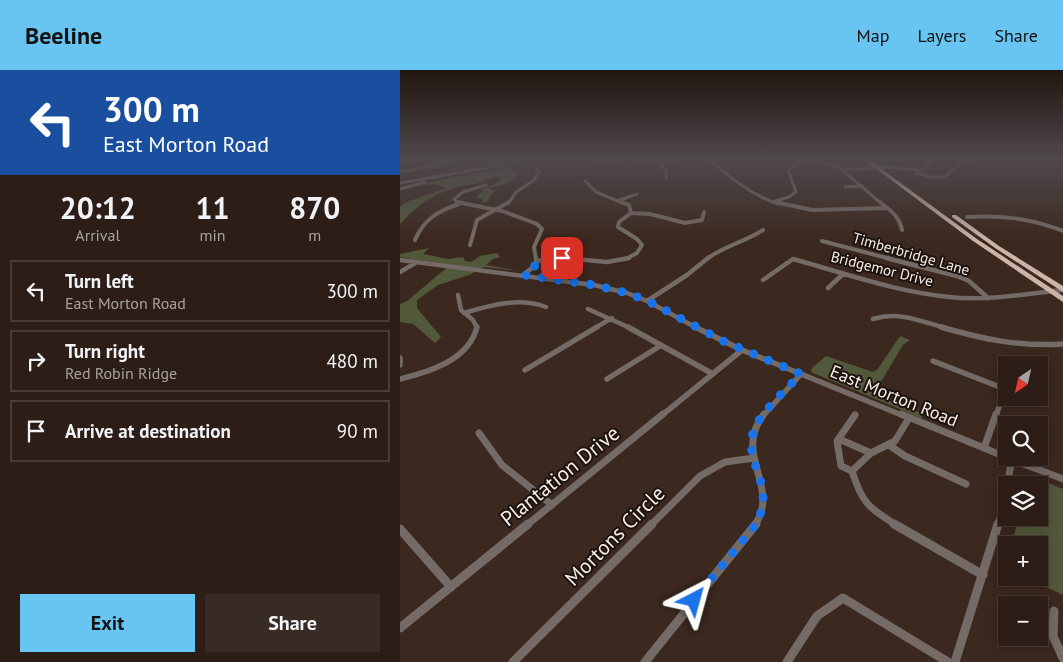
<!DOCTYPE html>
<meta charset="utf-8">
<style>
:root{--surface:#2c1e16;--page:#382b23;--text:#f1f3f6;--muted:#a6a2a1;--line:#483c35;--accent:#68c4f0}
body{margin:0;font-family:"PT Sans",sans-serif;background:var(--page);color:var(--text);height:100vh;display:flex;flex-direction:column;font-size:19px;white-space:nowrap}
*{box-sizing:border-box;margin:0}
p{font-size:16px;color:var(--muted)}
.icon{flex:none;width:28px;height:28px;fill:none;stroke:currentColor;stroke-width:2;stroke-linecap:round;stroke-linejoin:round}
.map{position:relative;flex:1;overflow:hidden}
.panel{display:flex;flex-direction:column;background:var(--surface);width:400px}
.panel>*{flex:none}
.hud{background:#1a4fa0;color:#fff;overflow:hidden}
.needle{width:32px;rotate:214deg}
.fabs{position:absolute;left:598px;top:286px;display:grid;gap:10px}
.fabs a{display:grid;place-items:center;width:50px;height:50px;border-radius:0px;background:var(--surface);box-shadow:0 2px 12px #0003,0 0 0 1px var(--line);font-size:25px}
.pin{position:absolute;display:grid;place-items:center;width:42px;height:42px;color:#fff;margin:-21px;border-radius:10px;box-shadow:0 2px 8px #0006}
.me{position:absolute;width:55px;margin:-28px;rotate:39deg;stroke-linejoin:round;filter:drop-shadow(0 0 4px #0008)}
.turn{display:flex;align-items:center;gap:18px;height:105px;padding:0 20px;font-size:22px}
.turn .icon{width:65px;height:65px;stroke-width:2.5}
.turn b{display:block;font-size:35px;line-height:42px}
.eta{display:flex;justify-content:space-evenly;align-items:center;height:85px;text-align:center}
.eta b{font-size:30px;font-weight:700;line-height:35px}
.action{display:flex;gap:10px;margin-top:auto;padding:10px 20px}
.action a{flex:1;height:58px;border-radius:0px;background:var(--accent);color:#111;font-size:20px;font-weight:700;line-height:58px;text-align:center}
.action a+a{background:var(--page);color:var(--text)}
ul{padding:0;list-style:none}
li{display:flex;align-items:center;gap:15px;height:62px;margin:0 10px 8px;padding:0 10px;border:2px solid var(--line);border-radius:0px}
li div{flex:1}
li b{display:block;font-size:19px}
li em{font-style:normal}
header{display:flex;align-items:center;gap:30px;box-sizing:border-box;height:70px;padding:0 25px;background:var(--accent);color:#111}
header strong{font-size:24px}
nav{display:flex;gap:28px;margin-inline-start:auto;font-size:18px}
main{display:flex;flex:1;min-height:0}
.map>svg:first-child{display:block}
.green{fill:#52583a}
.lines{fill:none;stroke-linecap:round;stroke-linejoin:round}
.stream{stroke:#002324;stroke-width:1}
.minor-far5{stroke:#756b66;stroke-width:3}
.minor-far4{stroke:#756b66;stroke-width:4}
.minor-far3{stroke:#756b66;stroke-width:4.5}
.minor-far2{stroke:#756b66;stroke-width:5.5}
.minor-far1{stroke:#756b66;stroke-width:7}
.minor{stroke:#756b66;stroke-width:9}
.trunk{fill:#ccb4a9;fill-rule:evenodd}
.route{stroke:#1a73e8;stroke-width:9;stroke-dasharray:0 16.2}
.labels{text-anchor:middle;stroke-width:4;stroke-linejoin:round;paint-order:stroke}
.far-street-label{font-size:15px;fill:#fbede7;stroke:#1c130f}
.street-label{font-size:18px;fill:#fbede7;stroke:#1c130f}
.near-street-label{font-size:21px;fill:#fbede7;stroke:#1c130f}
</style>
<header>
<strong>Beeline</strong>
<nav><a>Map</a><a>Layers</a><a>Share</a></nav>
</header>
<main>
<section class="panel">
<div class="hud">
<div class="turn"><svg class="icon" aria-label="left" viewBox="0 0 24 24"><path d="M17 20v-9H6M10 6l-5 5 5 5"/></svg><div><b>300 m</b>East Morton Road</div></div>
</div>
<div class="eta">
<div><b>20:12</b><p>Arrival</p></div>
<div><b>11</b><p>min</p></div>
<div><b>870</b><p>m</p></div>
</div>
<ul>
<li><svg class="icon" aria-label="left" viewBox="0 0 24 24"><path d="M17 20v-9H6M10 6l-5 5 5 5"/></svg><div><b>Turn left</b><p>East Morton Road</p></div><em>300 m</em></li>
<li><svg class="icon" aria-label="right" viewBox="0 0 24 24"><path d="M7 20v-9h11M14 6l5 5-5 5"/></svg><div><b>Turn right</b><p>Red Robin Ridge</p></div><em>480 m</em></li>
<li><svg class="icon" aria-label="arrive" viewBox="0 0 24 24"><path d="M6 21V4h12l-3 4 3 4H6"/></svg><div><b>Arrive at destination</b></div><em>90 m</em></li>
</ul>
<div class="action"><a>Exit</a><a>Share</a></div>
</section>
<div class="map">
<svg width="663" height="592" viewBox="0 0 663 592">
<rect width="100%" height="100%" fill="#3b281e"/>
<path class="green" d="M94 89H149L124 91 110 98 117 103 118 106 105 114 89 118 95 121 89 127 88 131 82 133 83 129 76 128 80 123 84 122 81 119 93 115 100 111 101 106C91 106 84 113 74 114 43 118 22 130 0 154V137L4 133 47 118 36 114 7 117 96 99 89 94 0 108 58 98 57 94 71 95 97 91Z
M29 178 23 184 48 189 63 187 65 191 71 192 80 186 97 183 100 187 93 189 86 195 120 201 84 197 69 205 38 215 17 230V238L41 267 35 273 13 254 0 252V234L7 231 50 195 0 187V184Z
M500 266 510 270 503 275 475 322 477 326 524 344 521 348 411 302 412 298 426 286 473 302 477 300Z
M631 406 663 419V525L627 508H639V475H611L619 448H639V415H628Z"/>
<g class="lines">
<path class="stream" d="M92 103 126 89"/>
<path class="minor-far5" d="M33 89 48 94
M74 89 81 90
M194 89 226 93 283 89
M309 89C330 107 352 126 379 134
M394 89 423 92 440 98 482 134
M258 91 266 101V108
M0 93 15 89
M443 100 485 97 520 100 516 103 531 107H544L562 93 577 89
M520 100 528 96 534 89
M0 102 69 89
M185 111 196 122 225 134
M0 113 91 97
M445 117 462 116
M0 119 25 112
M220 130 237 124
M372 132 389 127 396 122 388 100 401 90
M59 134 54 129 63 122 86 115
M108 134 116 122 134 110 139 101 135 96"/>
<path class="minor-far4" d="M57 132 102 141 137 154 142 159 134 177 136 189
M222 132 229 135 231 143 219 152 218 157 237 169 242 175 237 183 226 189
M375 132 412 140 487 138
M480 132C490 140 500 147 502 160
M231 143 250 144 285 153 302 150 304 142
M567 147C601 145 631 148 663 161
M15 170C24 149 38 141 59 134
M422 171 491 189
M70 175 77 150 109 132
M149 189H171
M307 189C323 176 345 172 363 160"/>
<path class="minor-far3" d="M486 188 557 206 569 211 588 228
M0 190 194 215 227 223 247 231 297 258
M136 191 164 188 207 192 229 188
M0 202 17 192
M123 205 137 194 136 188
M363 210 393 189C444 203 496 222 549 227 586 231 625 224 663 220
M428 218 443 204
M58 225 61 240 73 250 77 258
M247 231 287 205 308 188
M188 239 230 258
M64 243C91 235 119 227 146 237
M473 249C498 241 521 251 545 258
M195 258 212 248"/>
<path class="minor-far2" d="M228 257 313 304
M295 257 342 280 504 346
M541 257C582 269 620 277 663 274
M0 288V295
M533 291 605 319 596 346
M125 300 197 257
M0 309C29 302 69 290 77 257
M207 309 260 276
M261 346 342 280
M363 346 401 304"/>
<path class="minor-far1" d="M501 344 606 387
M79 363 102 395 152 435
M439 369 471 383
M489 375 505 386 566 414
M584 378 596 344
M608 388 663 409
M452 401C462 433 468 437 496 455
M452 401 471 383 495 371 509 348
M452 401 441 396 437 371 455 345
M607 415 612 389
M127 455 263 344
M251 455 300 406 325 392 354 388
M355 455C381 416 332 385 364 344
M598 455 606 428"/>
<path class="minor" d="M494 454 583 505
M0 459 51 517
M654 541 653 566 663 588
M0 558 128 454
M113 592 252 454
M245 592 356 454
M387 592 417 546 443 528 548 592
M555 592 598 454"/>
<path class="trunk" d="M463 89H468L577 169 663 226V232L573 171Z
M552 145H556L599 176 663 216V222L595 178 552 147Z"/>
</g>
<linearGradient id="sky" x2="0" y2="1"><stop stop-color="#201610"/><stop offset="0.52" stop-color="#4f484c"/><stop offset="1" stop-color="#4f484c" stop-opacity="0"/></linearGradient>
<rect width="663" height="172" fill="url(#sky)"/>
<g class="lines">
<path class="route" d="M162 188 136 191 137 194 124 205 194 215 227 223 248 231 323 271 401 304C387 319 358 344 353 363 346 385 363 406 363 427 364 436 360 444 357 453L294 530"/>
</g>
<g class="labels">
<g class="far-street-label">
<text transform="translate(511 184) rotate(16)" y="5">Timberbridge Lane</text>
<text transform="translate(482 199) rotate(14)" y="5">Bridgemor Drive</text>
</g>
<g class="street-label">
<text transform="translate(494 326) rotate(22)" y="6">East Morton Road</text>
</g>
<g class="near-street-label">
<text transform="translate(160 406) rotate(-39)" y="7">Plantation Drive</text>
<text transform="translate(215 466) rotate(-45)" y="7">Mortons Circle</text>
</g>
</g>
</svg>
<div class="fabs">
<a><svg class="needle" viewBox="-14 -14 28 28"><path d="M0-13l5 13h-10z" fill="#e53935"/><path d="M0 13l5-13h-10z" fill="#a6a2a1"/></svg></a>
<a><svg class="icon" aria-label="search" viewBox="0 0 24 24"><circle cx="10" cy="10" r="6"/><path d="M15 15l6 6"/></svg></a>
<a><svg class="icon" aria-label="layers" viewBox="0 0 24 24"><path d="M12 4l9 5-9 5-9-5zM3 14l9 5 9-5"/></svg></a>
<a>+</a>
<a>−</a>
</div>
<div class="pin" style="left:162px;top:188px;background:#d93025"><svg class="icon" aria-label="arrive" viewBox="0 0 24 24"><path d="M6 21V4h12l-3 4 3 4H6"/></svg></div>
<svg class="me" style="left:294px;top:530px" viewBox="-20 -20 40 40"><path d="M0-17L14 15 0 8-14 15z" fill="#1a73e8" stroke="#fff" stroke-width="4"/></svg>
</div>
</main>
